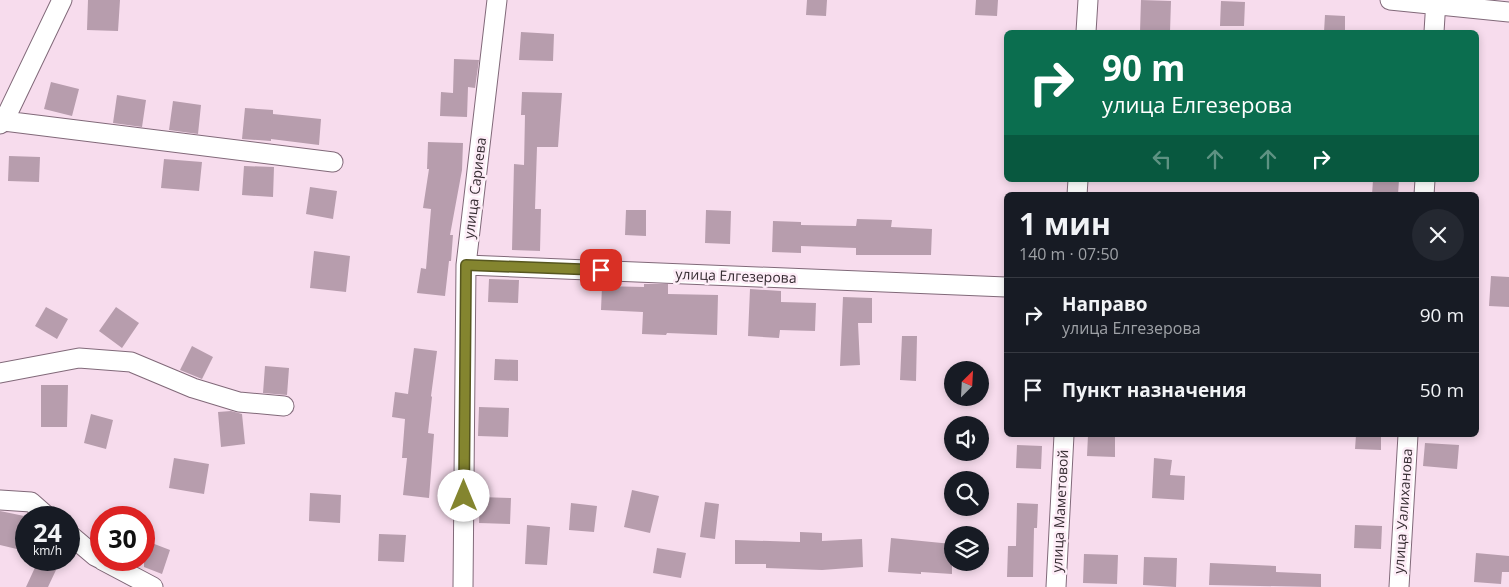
<!DOCTYPE html>
<html lang="ru">
<meta charset="utf-8">
<style>
:root{--surface:#171b24;--page:#242831;--text:#f1f3f6;--muted:#9ea1a6;--line:#363941}
body{margin:0;font-family:"Open Sans",sans-serif;background:var(--page);color:var(--text);height:100vh;display:flex;flex-direction:column;font-size:19px;white-space:nowrap}
*{box-sizing:border-box;margin:0}
p{font-size:16px;color:var(--muted)}
.icon{flex:none;width:28px;height:28px;fill:none;stroke:currentColor;stroke-width:2;stroke-linecap:round;stroke-linejoin:round}
.map{position:relative;flex:1;overflow:hidden}
.details{position:absolute;left:1004px;top:192px;width:475px;height:245px;display:flex;flex-direction:column;background:var(--surface);border-radius:8px;box-shadow:0 2px 8px #0003}
.details>*{flex:none}
.banner{position:absolute;left:1004px;top:30px;width:475px;height:152px;border-radius:8px;box-shadow:0 2px 8px #0003;background:#0b6e4f;color:#fff;overflow:hidden}
.needle{width:32px;rotate:24deg}
.buttons{position:absolute;left:944px;top:361px;display:grid;gap:10px}
.buttons a{display:grid;place-items:center;width:45px;height:45px;border-radius:50%;background:var(--surface);box-shadow:0 2px 8px #0003;font-size:25px}
.speed{position:absolute;left:15px;top:506px;display:flex;gap:10px;font-size:25px;font-weight:700;text-align:center}
.speed>*{display:grid;place-content:center;width:65px;height:65px;border-radius:50%;background:var(--surface);box-shadow:0 2px 8px #0003;line-height:1}
.speed small{font-size:12px;font-weight:400}
.speed .limit{border:8px solid #d22;background:#fff;color:#111}
.pin{position:absolute;display:grid;place-items:center;width:42px;height:42px;color:#fff;margin:-21px;border-radius:10px;box-shadow:0 2px 8px #0006}
.me{position:absolute;width:55px;margin:-28px;rotate:0deg;stroke-linejoin:round;filter:drop-shadow(0 0 4px #0008)}
.turn{display:flex;align-items:center;gap:18px;height:105px;padding:0 15px;font-size:22px}
.turn .icon{width:65px;height:65px;stroke-width:2.5}
.turn b{display:block;font-size:35px;line-height:42px}
.lanes{display:flex;align-items:center;height:48px;padding:0 15px;background:#0003;justify-content:center;gap:25px;direction:ltr}
.lanes .off{opacity:.35}
.round{display:grid;place-items:center;flex:none;width:52px;height:52px;border-radius:26px;background:var(--page)}
.head{display:flex;align-items:center;justify-content:space-between;height:85px;padding:0 15px}
h1{font-size:30px;font-weight:700;line-height:38px}
ul{padding:0;list-style:none}
li{display:flex;align-items:center;gap:15px;height:75px;padding:0 15px;border-top:1px solid var(--line)}
li div{flex:1}
li b{display:block;font-size:19px}
li em{font-style:normal}
.map>svg:first-child{display:block}
.building{fill:#b79dad}
.lines{fill:none;stroke-linecap:round;stroke-linejoin:round}
.minor-casing{stroke:#816979;stroke-width:21}
.minor{stroke:#fff;stroke-width:19}
.route-casing{stroke:#56561f;stroke-width:12}
.route{stroke:#84852f;stroke-width:9}
.labels{text-anchor:middle;stroke-width:5;stroke-linejoin:round;paint-order:stroke}
.street-label{font-size:14px;fill:#362c32;stroke:#fdedf7}
</style>
<div class="map">
<svg width="1509" height="587" viewBox="0 0 1509 587">
<rect width="100%" height="100%" fill="#f7dced"/>
<path class="building" d="M88 0H120L118 31 87 30Z
M807 0H827L826 16 806 15Z
M976 0H998L997 16 975 15Z
M1141 0 1171 1 1170 32H1140Z
M1221 1 1245 2 1244 26H1220Z
M1325 15 1345 16V32H1324Z
M521 32 554 34 553 61 519 60Z
M454 59 479 60 475 88 468 87 467 117 440 116 441 92 453 93Z
M51 82 79 89 72 116 44 109Z
M522 92 562 93 558 147H537L535 209H541L540 251 512 250 514 164 524 165 525 115H521Z
M117 95 146 100 142 127 113 123Z
M173 101 201 105 198 134 169 130Z
M245 108 273 110V114L321 119 319 145 271 139V141L242 139Z
M428 142 463 143 462 170 450 235H453L451 261H449L445 296 417 293 421 268 426 269 431 209 423 208 429 169H427Z
M9 156 40 157 39 182 8 181Z
M164 159 202 162 199 191 161 188Z
M244 166 274 167 273 197 242 195Z
M1373 180H1399L1398 195H1372Z
M310 187 337 191 333 219 306 214Z
M626 210H646V236L625 235Z
M706 210 731 211 730 244 705 243Z
M857 219 892 220 891 227 932 229 931 255H856V248L801 246V253L772 252 773 221 801 222V225L856 226Z
M314 251 350 256 346 292 310 288Z
M1491 276 1509 277V307L1489 306Z
M489 279 519 280 518 303 488 302Z
M644 284H668V294L718 295 717 335 667 333 666 335 642 334 643 312 601 310 602 286 644 287Z
M750 289 781 291V302L816 303 815 331 780 330 779 338 748 336Z
M843 297 872 298V323H858L860 365 840 366Z
M46 307 68 319 57 339 35 326Z
M116 307 139 323 122 348 99 331Z
M902 336H917L916 381 900 380Z
M192 346 213 357 202 379 180 370Z
M414 348 437 351 431 396 432 397 428 433 434 434 429 498 403 495 407 458H402L405 419 392 417 395 392 408 394Z
M495 359 518 360V381L494 380Z
M265 366 289 368 287 395 263 393Z
M41 385H68L67 427H41Z
M479 407 509 408 508 437 478 436Z
M231 411 242 414 245 444 221 447 218 412Z
M91 414 113 420 106 449 84 443Z
M1088 435H1115V457L1087 456Z
M1356 435H1381V450L1355 449Z
M1425 443 1459 445 1457 469 1423 466Z
M1017 445 1042 446 1041 469 1016 468Z
M174 458 209 464 204 494 169 488Z
M1154 458 1172 460 1170 475 1185 476 1184 500 1152 498Z
M632 490 659 496 650 533 624 527Z
M310 493 341 495 340 523 309 521Z
M480 497 511 498 510 524 479 523Z
M705 502 719 504 715 539 700 537Z
M571 503 597 506 594 532 569 530Z
M1017 503 1038 504 1037 528H1034L1033 577H1007L1008 546H1016Z
M0 511 29 517 26 518V528L21 550 0 545Z
M527 525 550 527 547 565 525 564Z
M1355 525 1382 526 1381 549 1354 548Z
M800 532 822 533V541L862 539 863 567 822 570 766 568V564H735V540L800 542Z
M379 534 406 535 404 562 378 561Z
M891 538 952 544V574L921 572V574L888 572Z
M144 540 170 550 162 574 144 567Z
M657 548 686 553 681 578 653 573Z
M1476 553 1509 556V572H1502L1501 584 1474 582Z
M1084 554 1118 555 1117 584 1083 583Z
M1144 557 1177 558 1176 587 1143 585Z
M38 561 56 570 48 587H26Z
M1210 563 1276 566V572L1321 574V587L1209 585Z"/>
<g class="lines">
<defs>
<path id="minor" d="M1390 0 1509 12
M1086 32 1088 0
M1434 32 1436 0
M4 121 333 162
M0 124 4 121 62 0
M1077 195 1078 180
M1424 195 1425 180
M466 265 1006 287
M0 373 79 358 131 362 193 388 239 402 284 406
M0 500 31 502 49 518
M69 534 95 556 101 559
M102 560 153 587
M463 587 466 265 497 0
M1056 587 1064 435
M1399 587 1408 435"/>
</defs>
<use href="#minor" class="minor-casing"/>
<use href="#minor" class="minor"/>
</g>
<g class="lines">
<defs>
<path id="route" d="M464 496 466 265 601 270"/>
</defs>
<use href="#route" class="route-casing"/>
<use href="#route" class="route"/>
</g>
<g class="labels">
<g class="street-label">
<text transform="translate(475 188) rotate(-83)" y="5">улица Сариева</text>
<text transform="translate(736 276) rotate(2)" y="5">улица Елгезерова</text>
<text transform="translate(1060 511) rotate(-87)" y="5">улица Маметовой</text>
<text transform="translate(1403 511) rotate(-86)" y="5">улица Уалиханова</text>
</g>
</g>
</svg>
<div class="buttons">
<a><svg class="needle" viewBox="-14 -14 28 28"><path d="M0-13l5 13h-10z" fill="#e53935"/><path d="M0 13l5-13h-10z" fill="#9ea1a6"/></svg></a>
<a><svg class="icon" aria-label="sound" viewBox="0 0 24 24"><path d="M4 9h4l5-4v14l-5-4H4zM17 9q2 3 0 6"/></svg></a>
<a><svg class="icon" aria-label="search" viewBox="0 0 24 24"><circle cx="10" cy="10" r="6"/><path d="M15 15l6 6"/></svg></a>
<a><svg class="icon" aria-label="layers" viewBox="0 0 24 24"><path d="M12 4l9 5-9 5-9-5zM3 14l9 5 9-5"/></svg></a>
</div>
<div class="speed"><div>24<small>km/h</small></div><div class="limit">30</div></div>
<div class="pin" style="left:601px;top:270px;background:#d93025"><svg class="icon" aria-label="arrive" viewBox="0 0 24 24"><path d="M6 21V4h12l-3 4 3 4H6"/></svg></div>
<svg class="me" style="left:464px;top:496px" viewBox="-20 -20 40 40"><circle r="19" fill="#fff"/><path d="M0-13L10 11 0 6-10 11z" fill="#84852f"/></svg>
<div class="banner">
<div class="turn"><svg class="icon" aria-label="right" viewBox="0 0 24 24"><path d="M7 20v-9h11M14 6l5 5-5 5"/></svg><div><b>90 m</b>улица Елгезерова</div></div>
<div class="lanes"><svg class="icon off" aria-label="left" viewBox="0 0 24 24"><path d="M17 20v-9H6M10 6l-5 5 5 5"/></svg><svg class="icon off" aria-label="ahead" viewBox="0 0 24 24"><path d="M12 20V5M6 11l6-6 6 6"/></svg><svg class="icon off" aria-label="ahead" viewBox="0 0 24 24"><path d="M12 20V5M6 11l6-6 6 6"/></svg><svg class="icon" aria-label="right" viewBox="0 0 24 24"><path d="M7 20v-9h11M14 6l5 5-5 5"/></svg></div>
</div>
<section class="details">
<div class="head"><div><h1>1 мин</h1><p>140 m · 07:50</p></div><a class="round"><svg class="icon" aria-label="close" viewBox="0 0 24 24"><path d="M6 6l12 12M18 6L6 18"/></svg></a></div>
<ul>
<li><svg class="icon" aria-label="right" viewBox="0 0 24 24"><path d="M7 20v-9h11M14 6l5 5-5 5"/></svg><div><b>Направо</b><p>улица Елгезерова</p></div><em>90 m</em></li>
<li><svg class="icon" aria-label="arrive" viewBox="0 0 24 24"><path d="M6 21V4h12l-3 4 3 4H6"/></svg><div><b>Пункт назначения</b></div><em>50 m</em></li>
</ul>
</section>
</div>
